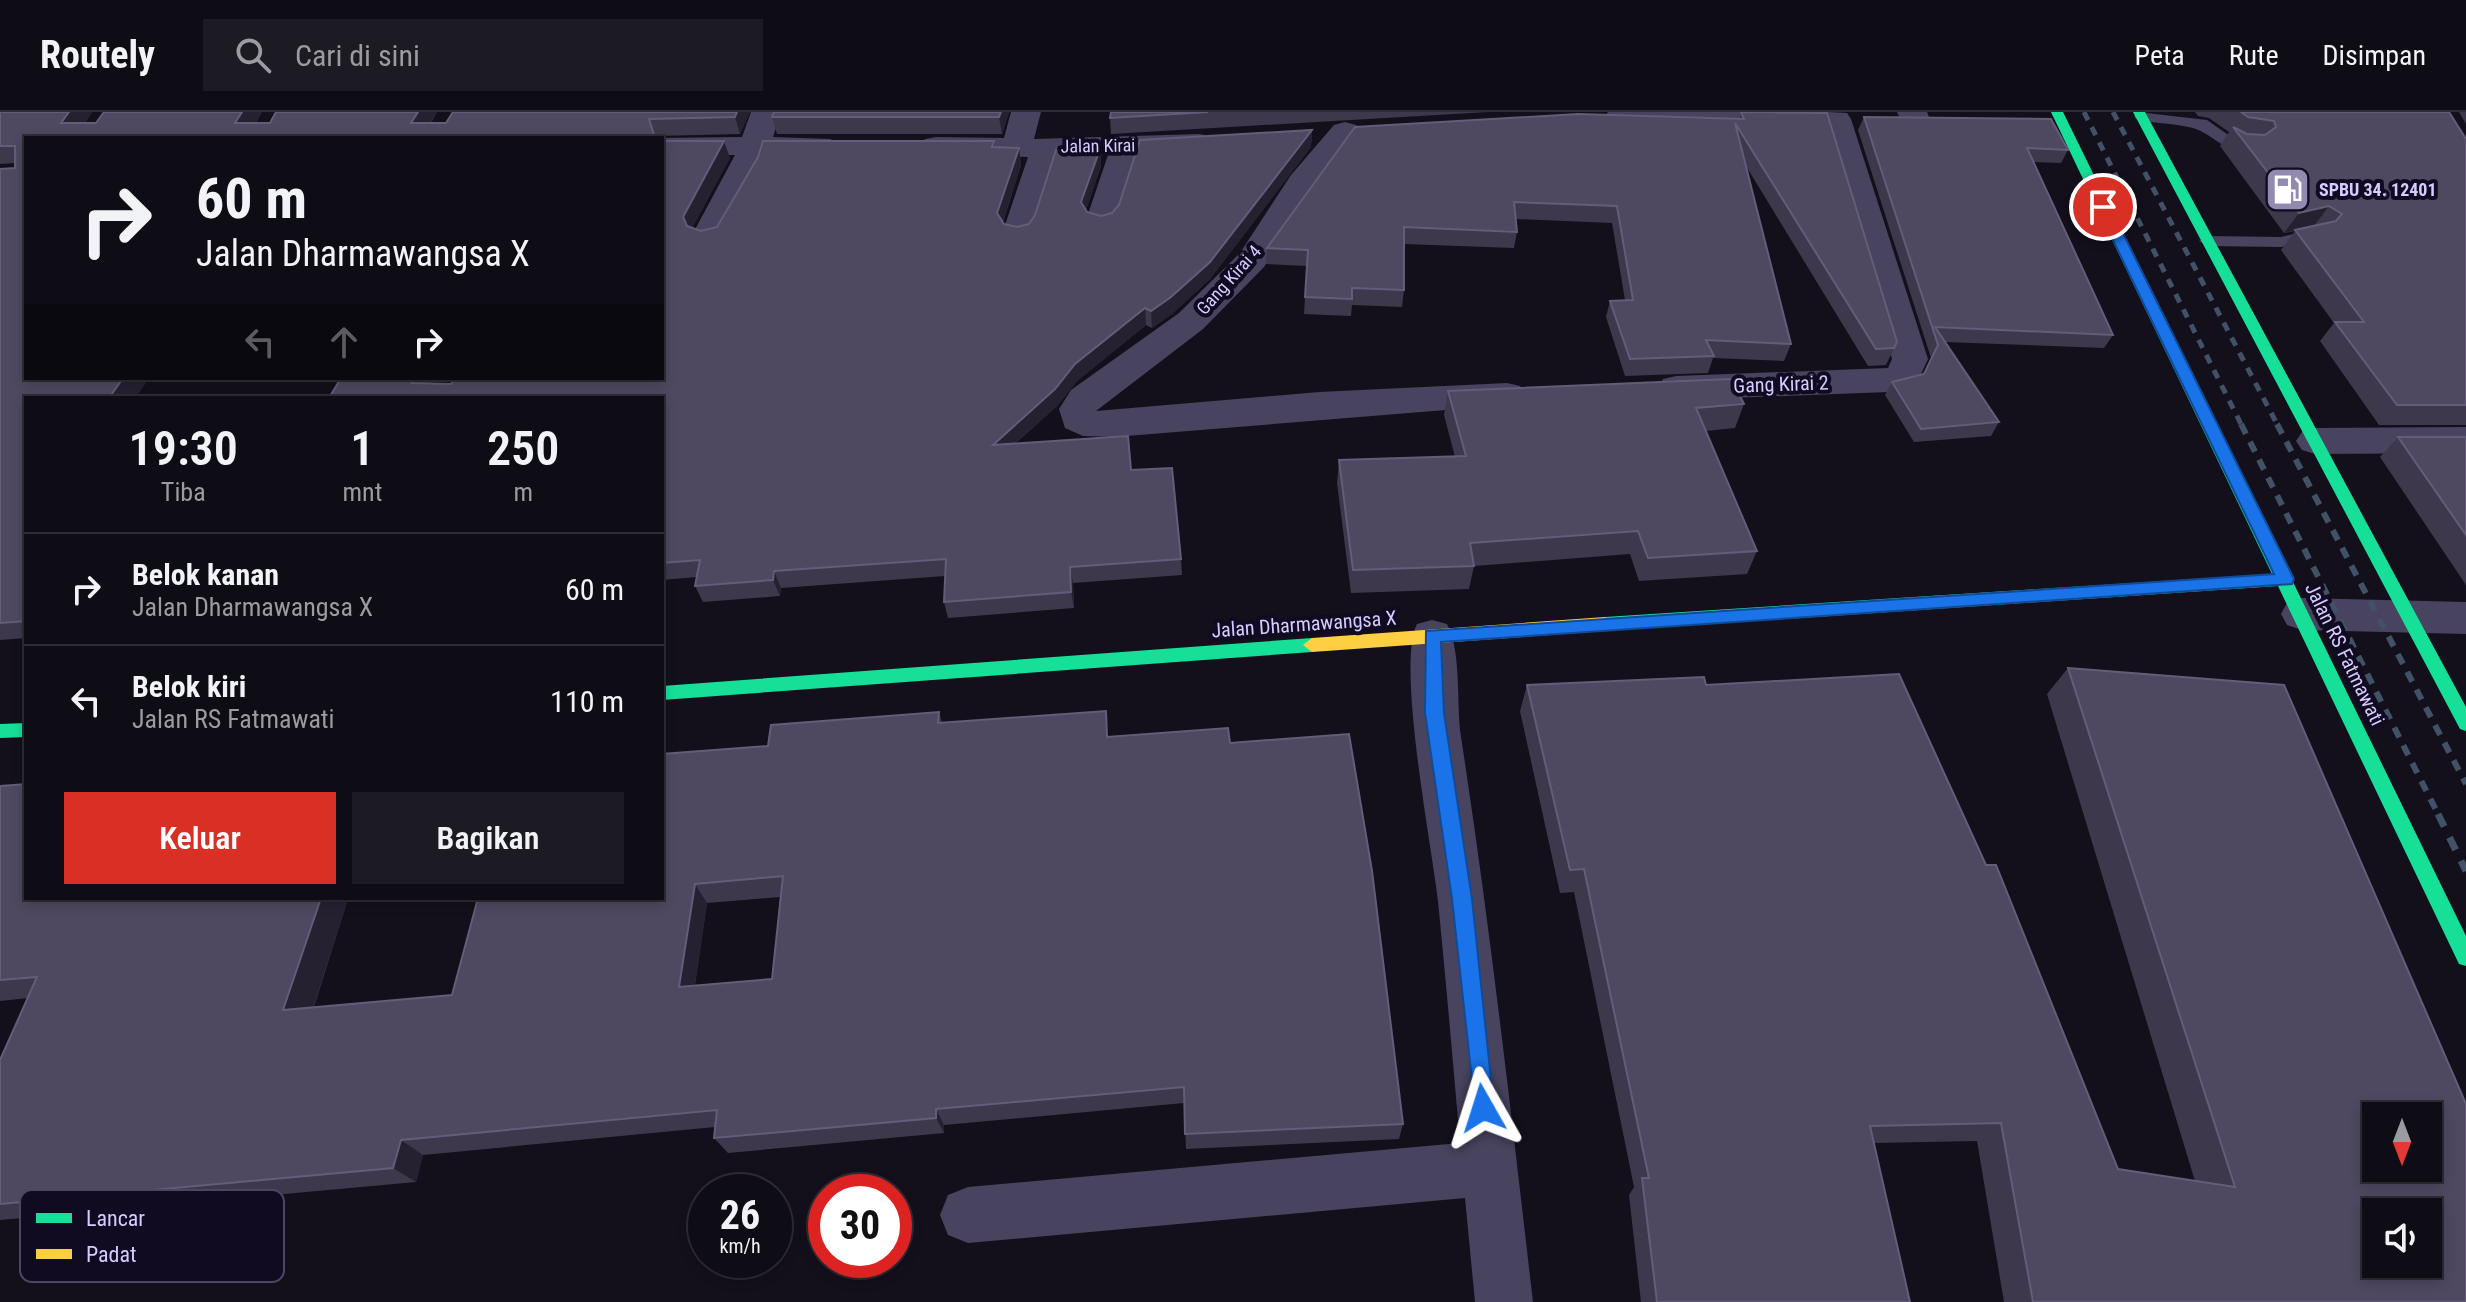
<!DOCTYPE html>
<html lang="id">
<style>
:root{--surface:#0e0c15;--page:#1c1a22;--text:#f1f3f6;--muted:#9b9ba0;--line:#2e2c34;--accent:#d93025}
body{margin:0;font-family:"Roboto Condensed",sans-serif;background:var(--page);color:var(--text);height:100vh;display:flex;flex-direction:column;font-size:30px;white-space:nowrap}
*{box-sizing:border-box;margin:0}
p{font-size:26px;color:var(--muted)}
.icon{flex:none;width:44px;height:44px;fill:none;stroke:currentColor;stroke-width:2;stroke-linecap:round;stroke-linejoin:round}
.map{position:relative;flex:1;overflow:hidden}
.sheet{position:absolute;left:24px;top:284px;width:640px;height:504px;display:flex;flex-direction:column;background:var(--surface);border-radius:0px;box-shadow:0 4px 12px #0003,0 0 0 2px var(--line)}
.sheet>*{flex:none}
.banner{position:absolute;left:24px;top:24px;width:640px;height:244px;border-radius:0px;box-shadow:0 4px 12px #0003,0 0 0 2px var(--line);background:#0e0c15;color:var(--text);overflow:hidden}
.needle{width:52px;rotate:180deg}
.controls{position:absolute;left:2362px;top:990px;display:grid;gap:16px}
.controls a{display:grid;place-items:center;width:80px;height:80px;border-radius:0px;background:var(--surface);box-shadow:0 4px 12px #0003,0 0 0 2px var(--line);font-size:40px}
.speed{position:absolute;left:688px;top:1062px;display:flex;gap:16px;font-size:40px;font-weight:700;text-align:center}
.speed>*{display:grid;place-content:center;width:104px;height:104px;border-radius:50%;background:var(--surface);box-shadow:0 4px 12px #0003,0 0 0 2px var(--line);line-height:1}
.speed small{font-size:20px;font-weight:400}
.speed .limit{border:12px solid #d22;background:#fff;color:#111}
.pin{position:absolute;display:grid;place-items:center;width:68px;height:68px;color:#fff;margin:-34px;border:4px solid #fff;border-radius:50%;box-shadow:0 2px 8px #0007}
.me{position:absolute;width:88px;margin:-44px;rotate:354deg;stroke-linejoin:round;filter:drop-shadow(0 0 6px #0008)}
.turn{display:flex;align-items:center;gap:28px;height:168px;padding:0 40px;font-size:36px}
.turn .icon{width:104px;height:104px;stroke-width:2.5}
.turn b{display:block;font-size:56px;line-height:68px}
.lanes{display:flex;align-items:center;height:76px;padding:0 40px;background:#0003;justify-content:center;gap:40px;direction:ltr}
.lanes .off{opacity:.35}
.eta{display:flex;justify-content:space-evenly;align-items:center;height:136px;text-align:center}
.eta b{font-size:48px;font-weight:600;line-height:56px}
.cta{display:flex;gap:16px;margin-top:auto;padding:16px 40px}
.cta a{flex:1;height:92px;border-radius:0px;background:var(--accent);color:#fff;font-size:32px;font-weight:600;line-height:92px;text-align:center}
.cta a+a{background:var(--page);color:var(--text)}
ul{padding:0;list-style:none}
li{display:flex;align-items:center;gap:24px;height:112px;padding:0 40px;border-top:2px solid var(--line)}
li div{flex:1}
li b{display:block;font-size:30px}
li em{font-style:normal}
header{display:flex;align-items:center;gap:48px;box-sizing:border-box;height:112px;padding:0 40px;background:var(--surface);border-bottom:2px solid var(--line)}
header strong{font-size:38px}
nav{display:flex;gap:44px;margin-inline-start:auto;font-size:28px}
.search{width:560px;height:72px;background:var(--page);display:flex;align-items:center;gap:20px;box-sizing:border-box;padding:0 28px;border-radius:0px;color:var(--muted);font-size:30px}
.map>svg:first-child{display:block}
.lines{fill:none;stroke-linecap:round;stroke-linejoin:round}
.lane{fill:#48435e;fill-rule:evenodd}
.street{fill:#48435e;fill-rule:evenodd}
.fast{fill:#16e098;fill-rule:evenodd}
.slow{fill:#ffcf43;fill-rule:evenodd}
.rail-far2{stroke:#415267;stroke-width:5;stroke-dasharray:9 8;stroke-linecap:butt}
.rail-far1{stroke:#415267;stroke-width:6;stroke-dasharray:11 9;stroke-linecap:butt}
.rail{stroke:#415267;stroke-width:7;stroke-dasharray:14 12;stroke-linecap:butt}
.wall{fill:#3e384c;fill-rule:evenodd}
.shaded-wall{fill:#262131}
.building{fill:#4e4860;stroke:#645c79;stroke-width:2;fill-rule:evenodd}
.route{fill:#1a73e8;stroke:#114b97;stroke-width:2}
.labels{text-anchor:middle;stroke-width:8;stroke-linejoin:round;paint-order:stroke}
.far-street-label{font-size:18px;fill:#d7cbff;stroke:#110b21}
.far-poi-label{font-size:18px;font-weight:bold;fill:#d7cbff;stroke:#110b21;text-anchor:start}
.street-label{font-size:20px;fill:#d7cbff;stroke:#110b21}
.key{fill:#110b21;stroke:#4c4564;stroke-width:2}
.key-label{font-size:22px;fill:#d7cbff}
</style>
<header>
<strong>Routely</strong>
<div class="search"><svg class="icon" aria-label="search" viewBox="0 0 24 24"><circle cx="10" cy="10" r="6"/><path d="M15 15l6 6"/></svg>Cari di sini</div>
<nav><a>Peta</a><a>Rute</a><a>Disimpan</a></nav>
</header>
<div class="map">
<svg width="2466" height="1190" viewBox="0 0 2466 1190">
<rect width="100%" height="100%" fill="#13101c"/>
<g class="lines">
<path class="lane" d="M2138 0 2207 8 2234 27 2258 30 2260 34C2238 54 2213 21 2193 16 2174 11 2155 12 2136 7L2134 4Z
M2315 117 2324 122 2321 126 2281 135 2208 134 2199 129 2208 124 2281 125Z"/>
<path class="street" d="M751 0H781L773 25 831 27 835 34 831 41 766 43 761 60 720 130 708 133 696 130 692 123 735 43H662V26H657L742 25Z
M1011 0H1041L1034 27 1199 22 1210 24 1214 31 1210 38 1139 42 1118 108 1113 115 1102 118 1091 115 1086 108 1108 43 1059 45 1035 119 1031 126 1019 129 1007 126 1003 119 1028 45 936 43 925 41 921 34 925 27 936 25 1004 26Z
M1608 0H1810L1814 6 1810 12 1799 15H1619L1608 12 1604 6Z
M1828 0 1847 1 1851 7 1928 247 1916 273 1888 280 1676 288 1663 285 1658 276 1663 267 1676 264 1888 256 1892 247 1821 7Z
M1897 0H1927L1930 8 1926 14H1904Z
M1345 10 1356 13 1360 19 1315 75 1264 155 1203 217 1096 299 1319 280 1507 271 1520 274 1525 283 1520 292 1114 325 1083 324 1065 316 1059 297 1071 278 1179 201 1240 141 1291 63 1334 13Z
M2466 315V341L2315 342 2302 338 2296 329 2302 320 2315 316Z
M2302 486 2466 490V522L2302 518 2287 513 2281 502 2287 491Z
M1432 508 1447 512C1462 540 1456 593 1461 625 1490 813 1511 1001 1533 1190H1475L1465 1086 968 1131 948 1123 940 1103 948 1083 968 1075 1460 1031C1453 950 1446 870 1438 789 1432 735 1396 552 1417 512Z"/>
<path class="fast" d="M2051 0H2063L2289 462 2294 467 2293 470 2466 824V854L2459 852 2278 474 1605 519 1596 512 1605 505 2272 462Z
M2133 0H2145L2466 595V619L2460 617Z
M1312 526 1321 533 1312 540 662 588V574Z
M26 611V625L0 626V612Z"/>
<path class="slow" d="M1605 505 1614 512 1605 519 1312 540 1303 533 1312 526Z"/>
<path class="rail-far2" d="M2084 0 2242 314
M2113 0 2278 314"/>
<path class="rail-far1" d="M2241 312 2439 704
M2277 312 2466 672"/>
<path class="rail" d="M2438 702 2466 759"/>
</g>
<path class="wall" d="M0 0H92L85 11H96L104 0H262L256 11H270L276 0H437L431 11 750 0 740 22 655 24 656 26H26V266H149L135 286H26V526L0 528V57L15 56V51L0 52Z
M774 0H1009L1002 22H777L772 5Z
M1111 0H1488L1111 22 1110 6Z
M1741 0 1897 230 1886 253 1868 254 1746 54 1791 232 1784 249 1713 246 1708 261 1625 264 1606 205 1610 189 1625 188 1612 111 1516 107 1517 120 1514 136 1404 132V178L1402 195 1352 193 1351 204 1304 202 1307 154 1266 152 1267 136 1739 7Z
M2195 0H2449L2466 27V313H2379L2320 229 2334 211 2281 138 2295 119 2284 121 2220 34 2229 20 2209 6 2198 4Z
M2459 0H2466V12Z
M1864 5 2068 38 2061 51 2033 50 2113 223 2104 236 1945 230 1999 310 1991 324 1914 330 1885 283 1892 270 1923 263 1931 246 1858 18Z
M1312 18 1311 35 1210 167 1172 202 1152 216 1146 213 1077 269 1057 294 1016 331 1131 358 1181 447 1182 463 1073 471 1074 496 948 506 944 490 945 464 781 476 780 484 703 490 695 474 697 465 662 468V286L432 272H451L662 29 730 46 692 116 701 119 994 29 995 35 1019 36 1021 53 1003 110 1004 112 1017 115 1029 112 1100 37 1101 54 1086 98 1087 100 1101 104 1112 101Z
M1448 279 1744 292 1735 316 1706 319 1757 439 1747 462 1639 469 1630 442 1474 454 1469 477 1351 481 1337 371 1339 348 1455 345 1444 303Z
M2398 325H2466V473L2380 345Z
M2068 556 2466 1190H2004L1977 1029 1874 1031 1910 1190H1641L1629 1083 1634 1075 1574 780 1560 781 1520 599 1527 573H1706L2118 1057 2195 1069 2047 582Z
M939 600 942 611 1109 625 1230 631 1403 1012 1399 1027 1186 1037 1184 991 944 1013V1021L728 1041 714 1026 715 1015 423 1043 416 1070 0 1108V948L28 886 0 889V674L26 786H361L348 787 314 895 452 883 768 634ZM780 785 772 867 695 873 707 791Z"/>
<path class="shaded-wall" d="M69 0H92L75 26 61 11Z
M242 0H262L247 26 235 11Z
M418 0H437L421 26 411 11Z
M737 0H750L740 22 735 5Z
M1001 0H1009L1002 22 999 5Z
M1312 18 1311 35 1210 167 1172 202 1152 216 1151 199Z
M724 29 730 46 689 122 683 105Z
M1019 36 1021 53 1000 118 997 101Z
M1100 37 1101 54 1083 107 1081 90Z
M2329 94 2314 114 2284 121 2299 101Z
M1145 196 1146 213 1077 269 1057 294 996 349 993 333 1075 252Z
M123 266H149L135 286H109Z
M416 266H435L424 286 412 271Z
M1070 455 1073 471 1074 496 1071 480Z
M774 459 781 476 780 484 773 468Z
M695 772 707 791 692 892 679 875Z
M321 786H347L348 787 307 915 283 898Z
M936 997 944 1013V1021L936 1006Z
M401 1028 423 1043 416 1070 393 1056Z"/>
<path class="building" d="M0 0H69L61 11H96L104 0H242L235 11H270L276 0H418L411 11H446L453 0H737L735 5 649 7 655 26H26V266H123L109 286H26V509L0 511V57L15 56V34H0Z
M774 0H1001L999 5H772Z
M1111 0H1208L1110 6Z
M1741 0 1827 1 1897 230 1894 236 1876 237 1735 11 1791 232 1706 228 1714 244 1630 247 1610 189 1633 188 1617 94 1514 90 1517 120 1404 115V178L1352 176V187L1305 185 1308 138 1267 136 1355 15 1578 2 1744 7Z
M2241 0H2449L2466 27V293H2397L2335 210H2364L2295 118 2336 109 2342 102 2329 94 2299 101 2233 15 2247 22 2265 23 2276 15 2274 9 2248 5Z
M1864 5 2051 7 2068 38 2027 36 2113 223 1935 215 1999 310 1921 317 1892 270 1924 262 1938 233Z
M1312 18 1210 150 1171 185 1151 199 1145 196 1075 252 1055 277 993 333 1128 324 1131 358 1172 356 1181 447 1070 455 1071 480 944 490 946 447 774 459 773 468 695 474 700 448 662 451V286H329L341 266H416L412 271 451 272 455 266H662V29H724L683 105 687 114 701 119 717 115 758 45 763 29H994L992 35 1019 36 997 101 1004 112 1017 115 1029 112 1035 103 1056 38 1100 37 1081 90 1087 100 1101 104 1112 101 1119 93 1140 28Z
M1731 267 1744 292 1696 296 1757 439 1648 446 1638 419 1470 431 1474 454 1353 458 1339 348 1466 344 1448 279Z
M2398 325H2466V423Z
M2068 556 2284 573 2466 992V1190H2033L2001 1011 1870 1014 1910 1190H1657L1642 1066H1649L1584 757 1570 758 1527 573 1704 565 1706 573 1899 562 1986 753H1996L2118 1057 2235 1075ZM2376 1004H2428V1056H2376ZM2376 1100H2428V1152H2376Z
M1106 599 1107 625 1228 616 1230 631 1349 622 1372 759 1403 1012 1185 1022 1184 975 936 997V1006L714 1026 717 998 401 1028 393 1056 0 1092V948L37 865 0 868V674L26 672V786H321L283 898 452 883 478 786H662V642L768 634 771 613 939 600 938 611ZM783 764 772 867 679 875 695 772Z"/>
<path class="route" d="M2103 91 2110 95 2294 467 2292 472 1441 530 1444 601 1472 787 1494 996 1491 1004 1483 1007 1476 1004 1452 787 1425 601 1426 519 2274 462 2097 95Z"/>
<defs>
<symbol id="fuel-square" viewBox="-11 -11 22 22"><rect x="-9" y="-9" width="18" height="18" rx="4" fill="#928ab0" stroke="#110b21"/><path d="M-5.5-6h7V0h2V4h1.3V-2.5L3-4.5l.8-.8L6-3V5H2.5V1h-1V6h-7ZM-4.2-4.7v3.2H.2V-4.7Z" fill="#fff"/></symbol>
</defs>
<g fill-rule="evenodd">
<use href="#fuel-square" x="2262" y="52" width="51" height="51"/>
</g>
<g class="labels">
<g class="far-street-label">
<text transform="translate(1098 34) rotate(-1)" y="6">Jalan Kirai</text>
<text transform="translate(1229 168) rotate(-48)" y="6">Gang Kirai 4</text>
</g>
<g class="far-poi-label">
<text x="2319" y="84">SPBU 34. 12401</text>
</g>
<g class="street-label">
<text transform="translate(1781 272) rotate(-2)" y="7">Gang Kirai 2</text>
<text transform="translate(1304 512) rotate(-4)" y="7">Jalan Dharmawangsa X</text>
<text transform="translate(2345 542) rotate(64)" y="7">Jalan RS Fatmawati</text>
</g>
</g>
<rect x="20" y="1078" width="264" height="92" rx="12" class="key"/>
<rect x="36" y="1101" width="36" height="10" fill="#16e098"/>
<rect x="36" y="1137" width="36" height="10" fill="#ffcf43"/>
<g class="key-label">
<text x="86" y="1114">Lancar</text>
<text x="86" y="1150">Padat</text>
</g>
</svg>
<div class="controls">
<a><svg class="needle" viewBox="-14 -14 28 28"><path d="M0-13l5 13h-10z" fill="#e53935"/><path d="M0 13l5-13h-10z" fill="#9b9ba0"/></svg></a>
<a><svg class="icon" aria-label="sound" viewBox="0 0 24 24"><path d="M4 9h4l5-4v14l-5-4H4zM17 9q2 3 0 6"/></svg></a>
</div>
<div class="speed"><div>26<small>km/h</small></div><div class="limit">30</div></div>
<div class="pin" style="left:2103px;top:95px;background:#d93025"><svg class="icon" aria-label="arrive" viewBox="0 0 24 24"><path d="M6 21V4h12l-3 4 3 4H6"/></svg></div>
<svg class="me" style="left:1483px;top:996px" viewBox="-20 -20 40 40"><path d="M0-17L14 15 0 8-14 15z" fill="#1a73e8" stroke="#fff" stroke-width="4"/></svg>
<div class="banner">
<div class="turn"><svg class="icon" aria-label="right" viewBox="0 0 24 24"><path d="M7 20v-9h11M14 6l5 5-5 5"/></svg><div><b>60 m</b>Jalan Dharmawangsa X</div></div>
<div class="lanes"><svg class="icon off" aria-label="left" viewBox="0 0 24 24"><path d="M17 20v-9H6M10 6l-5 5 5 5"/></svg><svg class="icon off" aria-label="ahead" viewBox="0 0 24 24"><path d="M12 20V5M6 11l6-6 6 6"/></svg><svg class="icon" aria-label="right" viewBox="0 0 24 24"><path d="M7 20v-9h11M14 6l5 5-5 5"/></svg></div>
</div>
<section class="sheet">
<div class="eta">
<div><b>19:30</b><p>Tiba</p></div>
<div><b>1</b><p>mnt</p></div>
<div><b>250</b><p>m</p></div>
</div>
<ul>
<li><svg class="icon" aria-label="right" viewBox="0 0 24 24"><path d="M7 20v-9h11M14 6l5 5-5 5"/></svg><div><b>Belok kanan</b><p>Jalan Dharmawangsa X</p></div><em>60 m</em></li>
<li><svg class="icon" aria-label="left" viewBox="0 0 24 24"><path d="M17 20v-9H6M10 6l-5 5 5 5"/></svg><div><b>Belok kiri</b><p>Jalan RS Fatmawati</p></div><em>110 m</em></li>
</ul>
<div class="cta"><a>Keluar</a><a>Bagikan</a></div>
</section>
</div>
